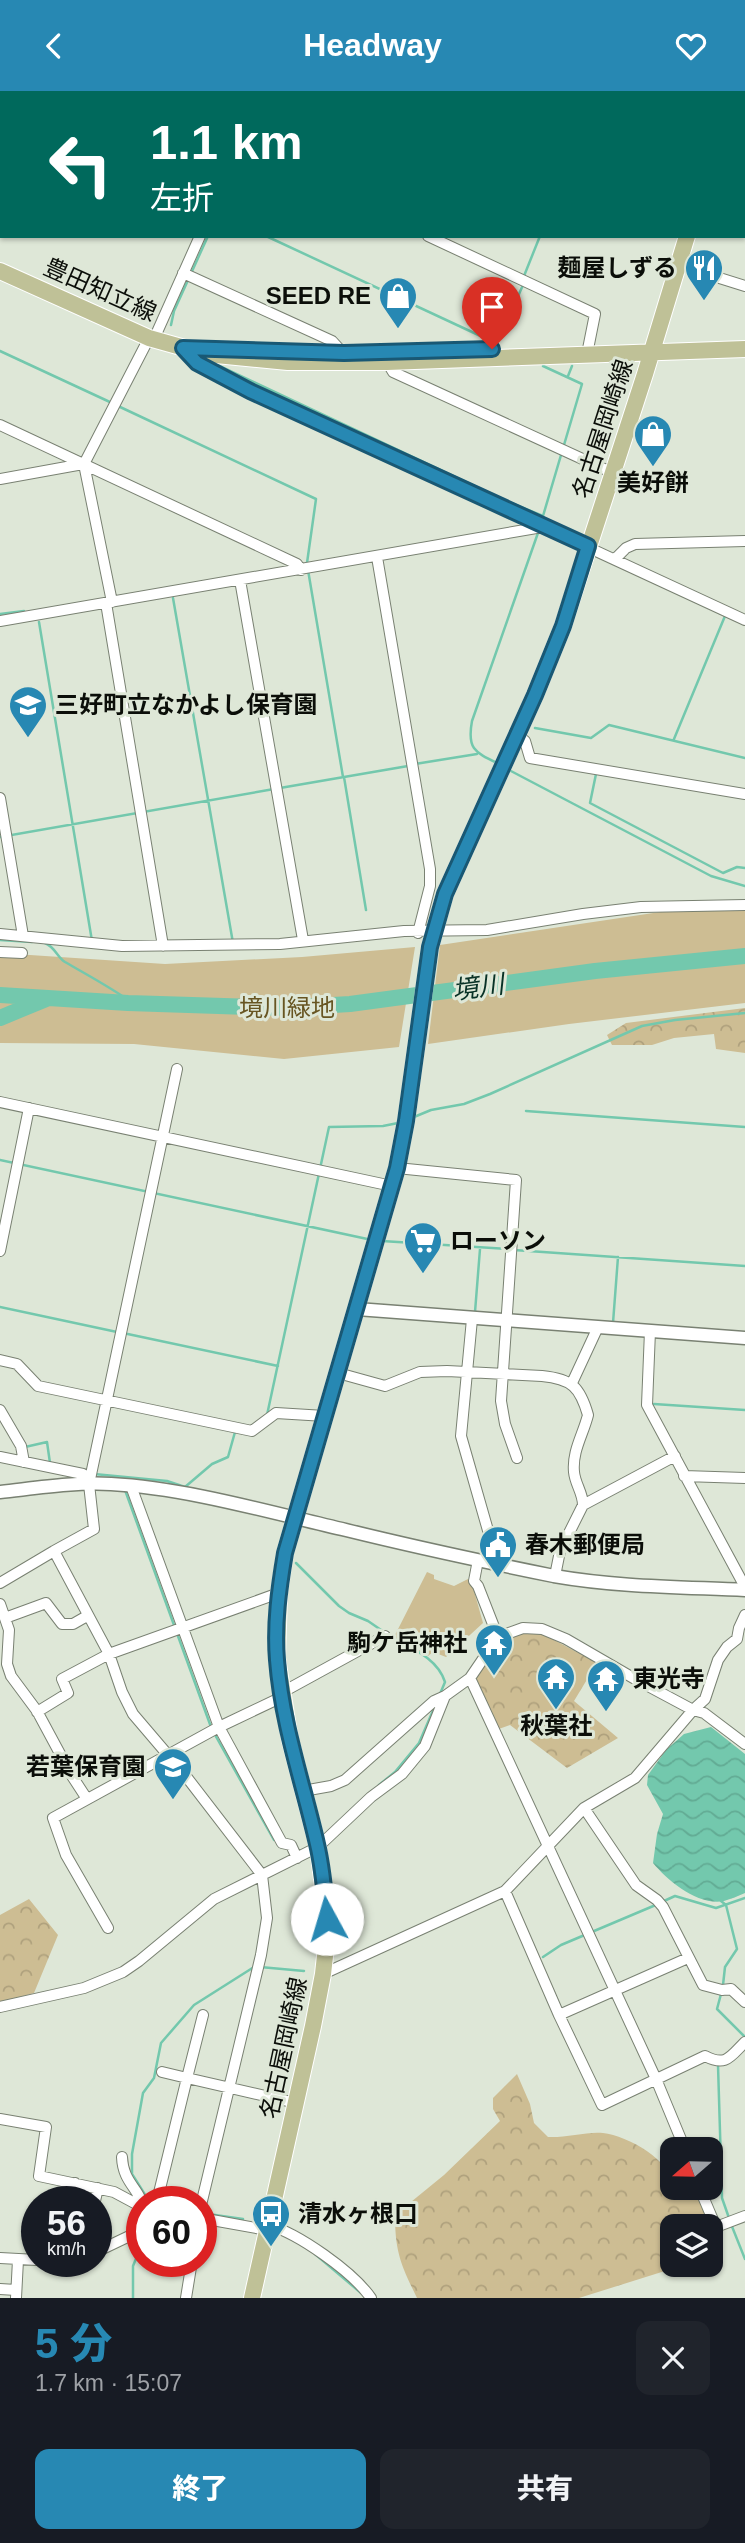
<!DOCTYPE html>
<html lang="ja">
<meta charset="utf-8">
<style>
:root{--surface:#171b24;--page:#20242c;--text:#f1f3f6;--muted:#9ea1a6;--accent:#2788b3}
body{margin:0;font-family:Helvetica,"Noto Sans JP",sans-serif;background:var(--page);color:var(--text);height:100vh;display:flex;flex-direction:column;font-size:26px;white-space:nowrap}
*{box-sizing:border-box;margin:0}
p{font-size:23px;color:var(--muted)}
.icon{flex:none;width:38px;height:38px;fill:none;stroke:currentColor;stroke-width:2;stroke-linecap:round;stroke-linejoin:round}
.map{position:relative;height:2207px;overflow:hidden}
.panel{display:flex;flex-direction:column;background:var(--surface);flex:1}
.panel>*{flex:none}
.top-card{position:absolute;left:0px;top:0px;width:746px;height:147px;box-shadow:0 2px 5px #0004;background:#00695c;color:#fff;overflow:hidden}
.needle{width:46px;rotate:250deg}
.fabs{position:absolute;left:660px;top:2046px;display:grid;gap:14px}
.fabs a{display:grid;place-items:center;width:63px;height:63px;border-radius:14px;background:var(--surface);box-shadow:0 2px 5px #0004;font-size:35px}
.speed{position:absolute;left:21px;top:2095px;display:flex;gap:14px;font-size:35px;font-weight:700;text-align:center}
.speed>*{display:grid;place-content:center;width:91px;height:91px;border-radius:50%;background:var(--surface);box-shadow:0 2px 5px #0004;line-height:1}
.speed small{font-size:18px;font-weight:400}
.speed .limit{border:10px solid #d22;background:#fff;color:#111}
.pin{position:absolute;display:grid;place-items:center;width:60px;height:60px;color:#fff;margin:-72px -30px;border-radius:50% 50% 50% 0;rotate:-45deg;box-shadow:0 0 7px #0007}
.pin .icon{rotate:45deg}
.me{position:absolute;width:77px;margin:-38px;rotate:354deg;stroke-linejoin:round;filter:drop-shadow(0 0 5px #0008)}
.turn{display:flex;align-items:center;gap:24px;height:147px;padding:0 35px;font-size:32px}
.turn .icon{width:91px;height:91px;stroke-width:2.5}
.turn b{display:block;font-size:49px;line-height:60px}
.round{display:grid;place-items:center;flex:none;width:74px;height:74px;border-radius:14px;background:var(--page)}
.head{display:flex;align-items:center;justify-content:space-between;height:119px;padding:0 35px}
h1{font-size:42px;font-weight:800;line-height:52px;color:var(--accent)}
.button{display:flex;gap:14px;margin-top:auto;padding:14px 35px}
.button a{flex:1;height:80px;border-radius:14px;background:var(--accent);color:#fff;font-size:28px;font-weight:800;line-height:80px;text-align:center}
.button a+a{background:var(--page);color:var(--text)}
header{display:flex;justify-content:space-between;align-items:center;height:91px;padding:0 35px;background:var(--accent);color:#fff;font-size:32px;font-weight:800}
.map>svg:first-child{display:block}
.forest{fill:url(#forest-crowns)}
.park{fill:#cdbd93}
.water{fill:url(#water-waves)}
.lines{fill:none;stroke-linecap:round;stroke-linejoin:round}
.stream{stroke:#73c8ad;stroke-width:2.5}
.river{stroke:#73c8ad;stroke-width:16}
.minor-casing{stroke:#798172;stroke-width:12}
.tertiary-casing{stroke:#798172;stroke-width:15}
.primary-casing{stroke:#fff;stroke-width:18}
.minor{stroke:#fff;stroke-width:10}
.tertiary{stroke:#fff;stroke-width:12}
.primary{stroke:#bfc197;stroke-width:16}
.route-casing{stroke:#195874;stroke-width:18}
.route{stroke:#2788b3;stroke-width:12}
.labels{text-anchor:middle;stroke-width:6;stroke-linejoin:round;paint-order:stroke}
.poi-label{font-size:24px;font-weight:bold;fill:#0b0e09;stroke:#dee7d7;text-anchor:start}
.street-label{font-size:24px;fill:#0b0e09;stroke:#dee7d7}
.park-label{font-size:24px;fill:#675522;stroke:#dee7d7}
.water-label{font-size:26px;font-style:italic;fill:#083126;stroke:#dee7d7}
</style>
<header><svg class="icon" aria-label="back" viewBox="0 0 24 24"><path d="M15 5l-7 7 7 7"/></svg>Headway<svg class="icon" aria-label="heart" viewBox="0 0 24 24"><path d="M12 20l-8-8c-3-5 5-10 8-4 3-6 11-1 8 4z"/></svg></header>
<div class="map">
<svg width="745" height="2207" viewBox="0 0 745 2207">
<defs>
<pattern id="forest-crowns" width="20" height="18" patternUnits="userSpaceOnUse" patternTransform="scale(1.75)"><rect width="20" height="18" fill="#cdbd93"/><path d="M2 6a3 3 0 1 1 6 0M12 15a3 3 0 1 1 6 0" fill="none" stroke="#afa17d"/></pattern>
<pattern id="water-waves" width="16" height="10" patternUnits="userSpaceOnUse" patternTransform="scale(1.75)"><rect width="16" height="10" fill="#73c8ad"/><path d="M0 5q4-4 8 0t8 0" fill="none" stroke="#62ab94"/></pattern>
</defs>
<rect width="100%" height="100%" fill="#dee7d7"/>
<path class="forest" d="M745 917V962L716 958 714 943 674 947 652 954H612L607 944 626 932Z
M522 1540 543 1543 597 1572 574 1610 618 1647 567 1677 510 1634 496 1639 475 1587C489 1566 496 1549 522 1540Z
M29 1808 58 1844 34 1902 0 1912V1824Z
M517 1983 530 2013 534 2032 548 2046C565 2047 589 2040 603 2042 628 2045 672 2069 672 2096L696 2097 713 2136 711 2139 710 2135H672V2174H684L579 2207H417C401 2174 395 2161 395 2124L444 2084 500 2030 493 2018V2007Z"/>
<path class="park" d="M745 819V912L569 933 428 953 440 854 660 821Z
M415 856 399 956 284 968 134 953 0 952V862L165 873 302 866Z
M427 1481 434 1484V1488L454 1495 468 1488 473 1496 483 1532 446 1566 433 1561 428 1565 394 1546Z"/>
<path class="water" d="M711 1636 745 1663V1802C738 1805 731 1808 724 1810 698 1815 668 1790 653 1772L657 1743 663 1723 647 1694 648 1684 666 1659 684 1643Z"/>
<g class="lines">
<path class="stream" d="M275 2H279
M266 145 487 248
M524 185 540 145
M171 234 174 220 208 145
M500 246 523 194
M0 260 112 312
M211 271 504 409 543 425 541 433
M543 275 582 293 543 425
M568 285 572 275
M118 315 316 408 307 472
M308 479 343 686
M173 507 233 852
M0 523 24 520
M39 531 92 850
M535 637 591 647 609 634 745 667
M674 648 725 525
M497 672C474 661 467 657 472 630L539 439
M415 673 477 663
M509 679 711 785 745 795
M596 683 590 712 723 782 737 776 745 777
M344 686 366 819
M280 697 408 675
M0 746 274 698
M0 849 32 851
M45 852C55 856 57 866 65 871 89 885 112 897 134 913
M526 1020 745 1036
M414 1026 431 1019 464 1013 490 1003 642 935 675 929 745 922
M0 1069 372 1149
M382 1150 508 1158
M514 1159 745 1175
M0 1216 117 1241
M475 1221 480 1158
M613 1232 618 1166
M123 1242 278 1275
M654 1313 745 1319
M267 1324 329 1036 383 1035 398 1032
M25 1356 47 1351 50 1372
M94 1383 167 1390 185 1396 212 1373 228 1366 235 1341
M125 1399 211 1636
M296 1472 339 1515 349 1522 368 1530 384 1541
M389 1545C410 1557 437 1566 445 1591L440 1603
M214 1642 274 1749
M379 1694 395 1681 419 1652 435 1615
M664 1810 675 1805 716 1817 745 1807
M721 1810 726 1814 737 1858 725 1876 723 1894
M543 1866 561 1854 658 1813
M260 1876 304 1880
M721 1903 717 1918 744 1945
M718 1974 722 2107 729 2127
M149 2110 132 2083V2063L143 2002 154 1987 161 1952 194 1914 254 1876
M201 2122 243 2128
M731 2133 745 2168
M315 2163 361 2202
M133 2207V2175L142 2153"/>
<path class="river" d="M0 904 128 912 283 917 350 913 595 880 745 865
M0 927 46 908"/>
<defs>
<path id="minor" d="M266 2 267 0
M744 80H745
M428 145 595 223 587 263
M678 174 745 195
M183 182 332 250 344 263
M154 248 200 145
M186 260 197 272 250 300 745 529
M387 271 393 281 613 382
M0 334 297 473 301 479
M0 388 83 373
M377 466 430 778V795L418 842
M615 468 626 457 635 453 745 450
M240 489 303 849
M112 511 84 373 149 247
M106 512 163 855
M0 530 548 435
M516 644 525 650 530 667 745 703
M0 707 23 845
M0 843 122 855 280 853 404 840 487 839 583 823 641 816 745 814
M0 861 22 862
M0 1011 392 1095
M397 1077 516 1089 501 1310 505 1333 517 1367
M0 1160 29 1017
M472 1228 461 1345 489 1443 508 1475
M650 1240 647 1314 745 1496
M0 1269 17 1273 38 1295 252 1340 276 1322 325 1325
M338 1282 385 1295 420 1281 447 1280 542 1285C572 1288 580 1296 588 1324 583 1344 572 1360 574 1381 575 1393 583 1402 583 1414
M572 1292 598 1236
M0 1319 21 1355 24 1371
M0 1366 83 1383 86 1393
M684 1385 745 1387
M131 1395 219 1636 282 1752 291 1754 297 1767
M54 1460 94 1438 89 1393 177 978
M478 1469 474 1490 478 1495 498 1546
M555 1485 560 1460 583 1414 675 1365
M0 1492 54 1460 109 1563 122 1601 133 1623 185 1684 262 1784 267 1827 261 1864 201 2114
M0 1513 9 1539 7 1573 11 1585 37 1620 72 1685 87 1708
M5 1527 46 1512 62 1533H73L87 1525
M470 1587 656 1988 685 2058
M281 1602 385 1545
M37 1621 68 1602 62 1588 109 1563 279 1502
M303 1700 331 1695 345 1689 434 1610 445 1605
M584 1717 636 1794 657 1809 663 1816 703 1894 722 1899 731 1898 745 1911
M505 1800 559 1924 602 2014 705 1965C726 1976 730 1966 745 1951
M108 1837 66 1764 53 1727 219 1636 282 1606
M323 1883 505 1800 584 1717 635 1687 693 1619 705 1608 718 1569 727 1556 737 1548 739 1537 745 1524
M0 1916 84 1897 123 1881 139 1870 214 1808 318 1756 371 1706 402 1683 425 1655 445 1605 470 1587 498 1546 523 1537 542 1538 566 1548 635 1588 693 1619 704 1622 745 1653
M559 1924 688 1867
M162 1981 187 1987 203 1924
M0 2028 46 2036 39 2085 114 2101 142 2116
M122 2066C123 2093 141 2098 142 2116
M699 2096 716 2136 745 2125
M72 2110 75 2092
M95 2110 98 2097
M157 2110 187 1987 296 2012
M201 2127 267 2139
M268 2134C298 2142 353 2181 371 2207
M96 2161 142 2139
M0 2167 37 2169
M0 2198 16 2199
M16 2207 18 2169
M186 2207 192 2170"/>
<path id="tertiary" d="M357 1218 745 1247
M0 1401C37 1397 74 1391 111 1393 187 1397 272 1422 346 1439 415 1456 485 1471 554 1485 617 1496 681 1496 745 1499"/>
<path id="primary" d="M731 2V0
M0 180 149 247 206 263 288 271H387L745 258
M252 2207 313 1935 323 1883 326 1856 327 1828 318 1756 290 1649 277 1567 279 1502 285 1462 397 1077 406 1030 430 856 445 803 535 604 563 535 645 283 687 145"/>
</defs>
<use href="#minor" class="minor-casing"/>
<use href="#tertiary" class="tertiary-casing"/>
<use href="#primary" class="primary-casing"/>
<use href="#minor" class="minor"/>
<use href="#tertiary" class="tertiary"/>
<use href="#primary" class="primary"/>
</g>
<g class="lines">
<defs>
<path id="route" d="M327 1828C325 1803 323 1778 317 1753 303 1692 282 1633 277 1569 274 1533 279 1498 285 1462L397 1077 406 1030 430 856 445 803 535 604 563 535 588 455 250 300 197 272 183 257 344 262 492 258"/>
</defs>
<use href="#route" class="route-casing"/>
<use href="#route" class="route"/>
</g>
<defs>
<symbol id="restaurant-pin" viewBox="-11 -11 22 30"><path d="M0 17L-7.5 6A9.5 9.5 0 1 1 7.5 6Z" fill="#2788b3" stroke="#dee7d7"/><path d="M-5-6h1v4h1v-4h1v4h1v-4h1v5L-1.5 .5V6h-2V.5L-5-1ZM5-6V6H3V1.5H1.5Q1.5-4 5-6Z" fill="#fff"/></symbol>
<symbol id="shop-pin" viewBox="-11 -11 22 30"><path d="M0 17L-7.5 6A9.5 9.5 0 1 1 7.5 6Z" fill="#2788b3" stroke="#dee7d7"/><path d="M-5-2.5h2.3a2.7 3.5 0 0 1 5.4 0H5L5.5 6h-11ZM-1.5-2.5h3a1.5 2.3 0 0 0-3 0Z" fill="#fff"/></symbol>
<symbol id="school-pin" viewBox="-11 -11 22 30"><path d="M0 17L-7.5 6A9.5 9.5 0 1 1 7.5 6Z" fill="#2788b3" stroke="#dee7d7"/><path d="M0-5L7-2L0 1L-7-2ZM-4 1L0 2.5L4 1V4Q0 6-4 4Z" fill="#fff"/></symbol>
<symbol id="supermarket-pin" viewBox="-11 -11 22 30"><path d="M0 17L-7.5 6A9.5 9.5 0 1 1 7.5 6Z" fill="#2788b3" stroke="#dee7d7"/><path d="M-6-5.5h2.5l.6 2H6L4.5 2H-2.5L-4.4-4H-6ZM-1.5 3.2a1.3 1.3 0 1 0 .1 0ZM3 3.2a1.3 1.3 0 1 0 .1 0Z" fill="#fff"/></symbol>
<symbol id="civic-pin" viewBox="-11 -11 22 30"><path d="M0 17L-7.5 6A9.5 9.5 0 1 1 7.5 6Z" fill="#2788b3" stroke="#dee7d7"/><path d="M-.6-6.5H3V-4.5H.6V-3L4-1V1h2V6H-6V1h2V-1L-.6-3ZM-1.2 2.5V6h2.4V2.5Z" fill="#fff"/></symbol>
<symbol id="temple-pin" viewBox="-11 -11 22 30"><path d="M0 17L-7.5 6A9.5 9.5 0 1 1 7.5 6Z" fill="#2788b3" stroke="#dee7d7"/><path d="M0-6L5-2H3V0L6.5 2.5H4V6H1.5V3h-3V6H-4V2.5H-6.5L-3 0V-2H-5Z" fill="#fff"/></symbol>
<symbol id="bus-pin" viewBox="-11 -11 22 30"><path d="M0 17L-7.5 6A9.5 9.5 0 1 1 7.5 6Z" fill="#2788b3" stroke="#dee7d7"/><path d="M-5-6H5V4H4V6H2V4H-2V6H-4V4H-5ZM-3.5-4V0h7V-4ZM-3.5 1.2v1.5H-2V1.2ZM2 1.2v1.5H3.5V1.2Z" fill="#fff"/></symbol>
</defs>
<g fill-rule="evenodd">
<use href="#restaurant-pin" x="682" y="155" width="44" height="60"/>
<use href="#shop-pin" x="376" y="183" width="44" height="60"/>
<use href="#shop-pin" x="631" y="321" width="44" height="60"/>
<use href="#school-pin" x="6" y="592" width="44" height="60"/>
<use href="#supermarket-pin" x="401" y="1128" width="44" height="60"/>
<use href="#civic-pin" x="476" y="1432" width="44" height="60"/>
<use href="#temple-pin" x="472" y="1530" width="44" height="60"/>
<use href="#temple-pin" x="534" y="1564" width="44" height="60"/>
<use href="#temple-pin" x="584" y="1566" width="44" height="60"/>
<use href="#school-pin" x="151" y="1654" width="44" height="60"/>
<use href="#bus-pin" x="249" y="2101" width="44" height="60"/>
</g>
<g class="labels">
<g class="poi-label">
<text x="677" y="185" text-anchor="end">麺屋しずる</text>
<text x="371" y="213" text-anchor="end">SEED RE</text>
<text x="653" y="400" text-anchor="middle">美好餅</text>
<text x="55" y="622">三好町立なかよし保育園</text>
<text x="450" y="1158">ローソン</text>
<text x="525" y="1462">春木郵便局</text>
<text x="467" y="1560" text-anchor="end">駒ケ岳神社</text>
<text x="633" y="1596">東光寺</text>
<text x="556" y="1643" text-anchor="middle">秋葉社</text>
<text x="146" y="1684" text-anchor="end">若葉保育園</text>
<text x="298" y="2131">清水ヶ根口</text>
</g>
<g class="street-label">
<text transform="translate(100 199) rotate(24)" y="8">豊田知立線</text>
<text transform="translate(603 338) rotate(-72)" y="8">名古屋岡崎線</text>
<text transform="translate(284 1957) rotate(-78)" y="8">名古屋岡崎線</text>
</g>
<g class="park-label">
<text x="287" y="925">境川緑地</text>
</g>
<g class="water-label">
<text transform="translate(478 896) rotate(-8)" y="9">境川</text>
</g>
</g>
</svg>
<div class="fabs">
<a><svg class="needle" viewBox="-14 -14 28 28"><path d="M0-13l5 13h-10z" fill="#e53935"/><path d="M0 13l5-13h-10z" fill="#9ea1a6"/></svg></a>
<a><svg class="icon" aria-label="layers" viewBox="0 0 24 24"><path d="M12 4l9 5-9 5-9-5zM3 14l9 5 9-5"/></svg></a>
</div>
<div class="speed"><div>56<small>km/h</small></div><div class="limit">60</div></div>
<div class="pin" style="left:492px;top:258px;background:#d93025"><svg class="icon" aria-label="arrive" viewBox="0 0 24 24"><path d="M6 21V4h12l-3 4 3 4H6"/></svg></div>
<svg class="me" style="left:327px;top:1828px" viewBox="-20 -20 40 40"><circle r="19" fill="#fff"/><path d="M0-13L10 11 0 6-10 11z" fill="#2788b3"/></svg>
<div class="top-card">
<div class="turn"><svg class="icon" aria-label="left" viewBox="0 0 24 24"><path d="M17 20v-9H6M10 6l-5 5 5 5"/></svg><div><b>1.1 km</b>左折</div></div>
</div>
</div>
<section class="panel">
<div class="head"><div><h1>5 分</h1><p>1.7 km · 15:07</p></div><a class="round"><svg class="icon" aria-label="close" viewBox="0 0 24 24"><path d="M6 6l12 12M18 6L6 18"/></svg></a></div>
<div class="button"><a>終了</a><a>共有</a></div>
</section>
